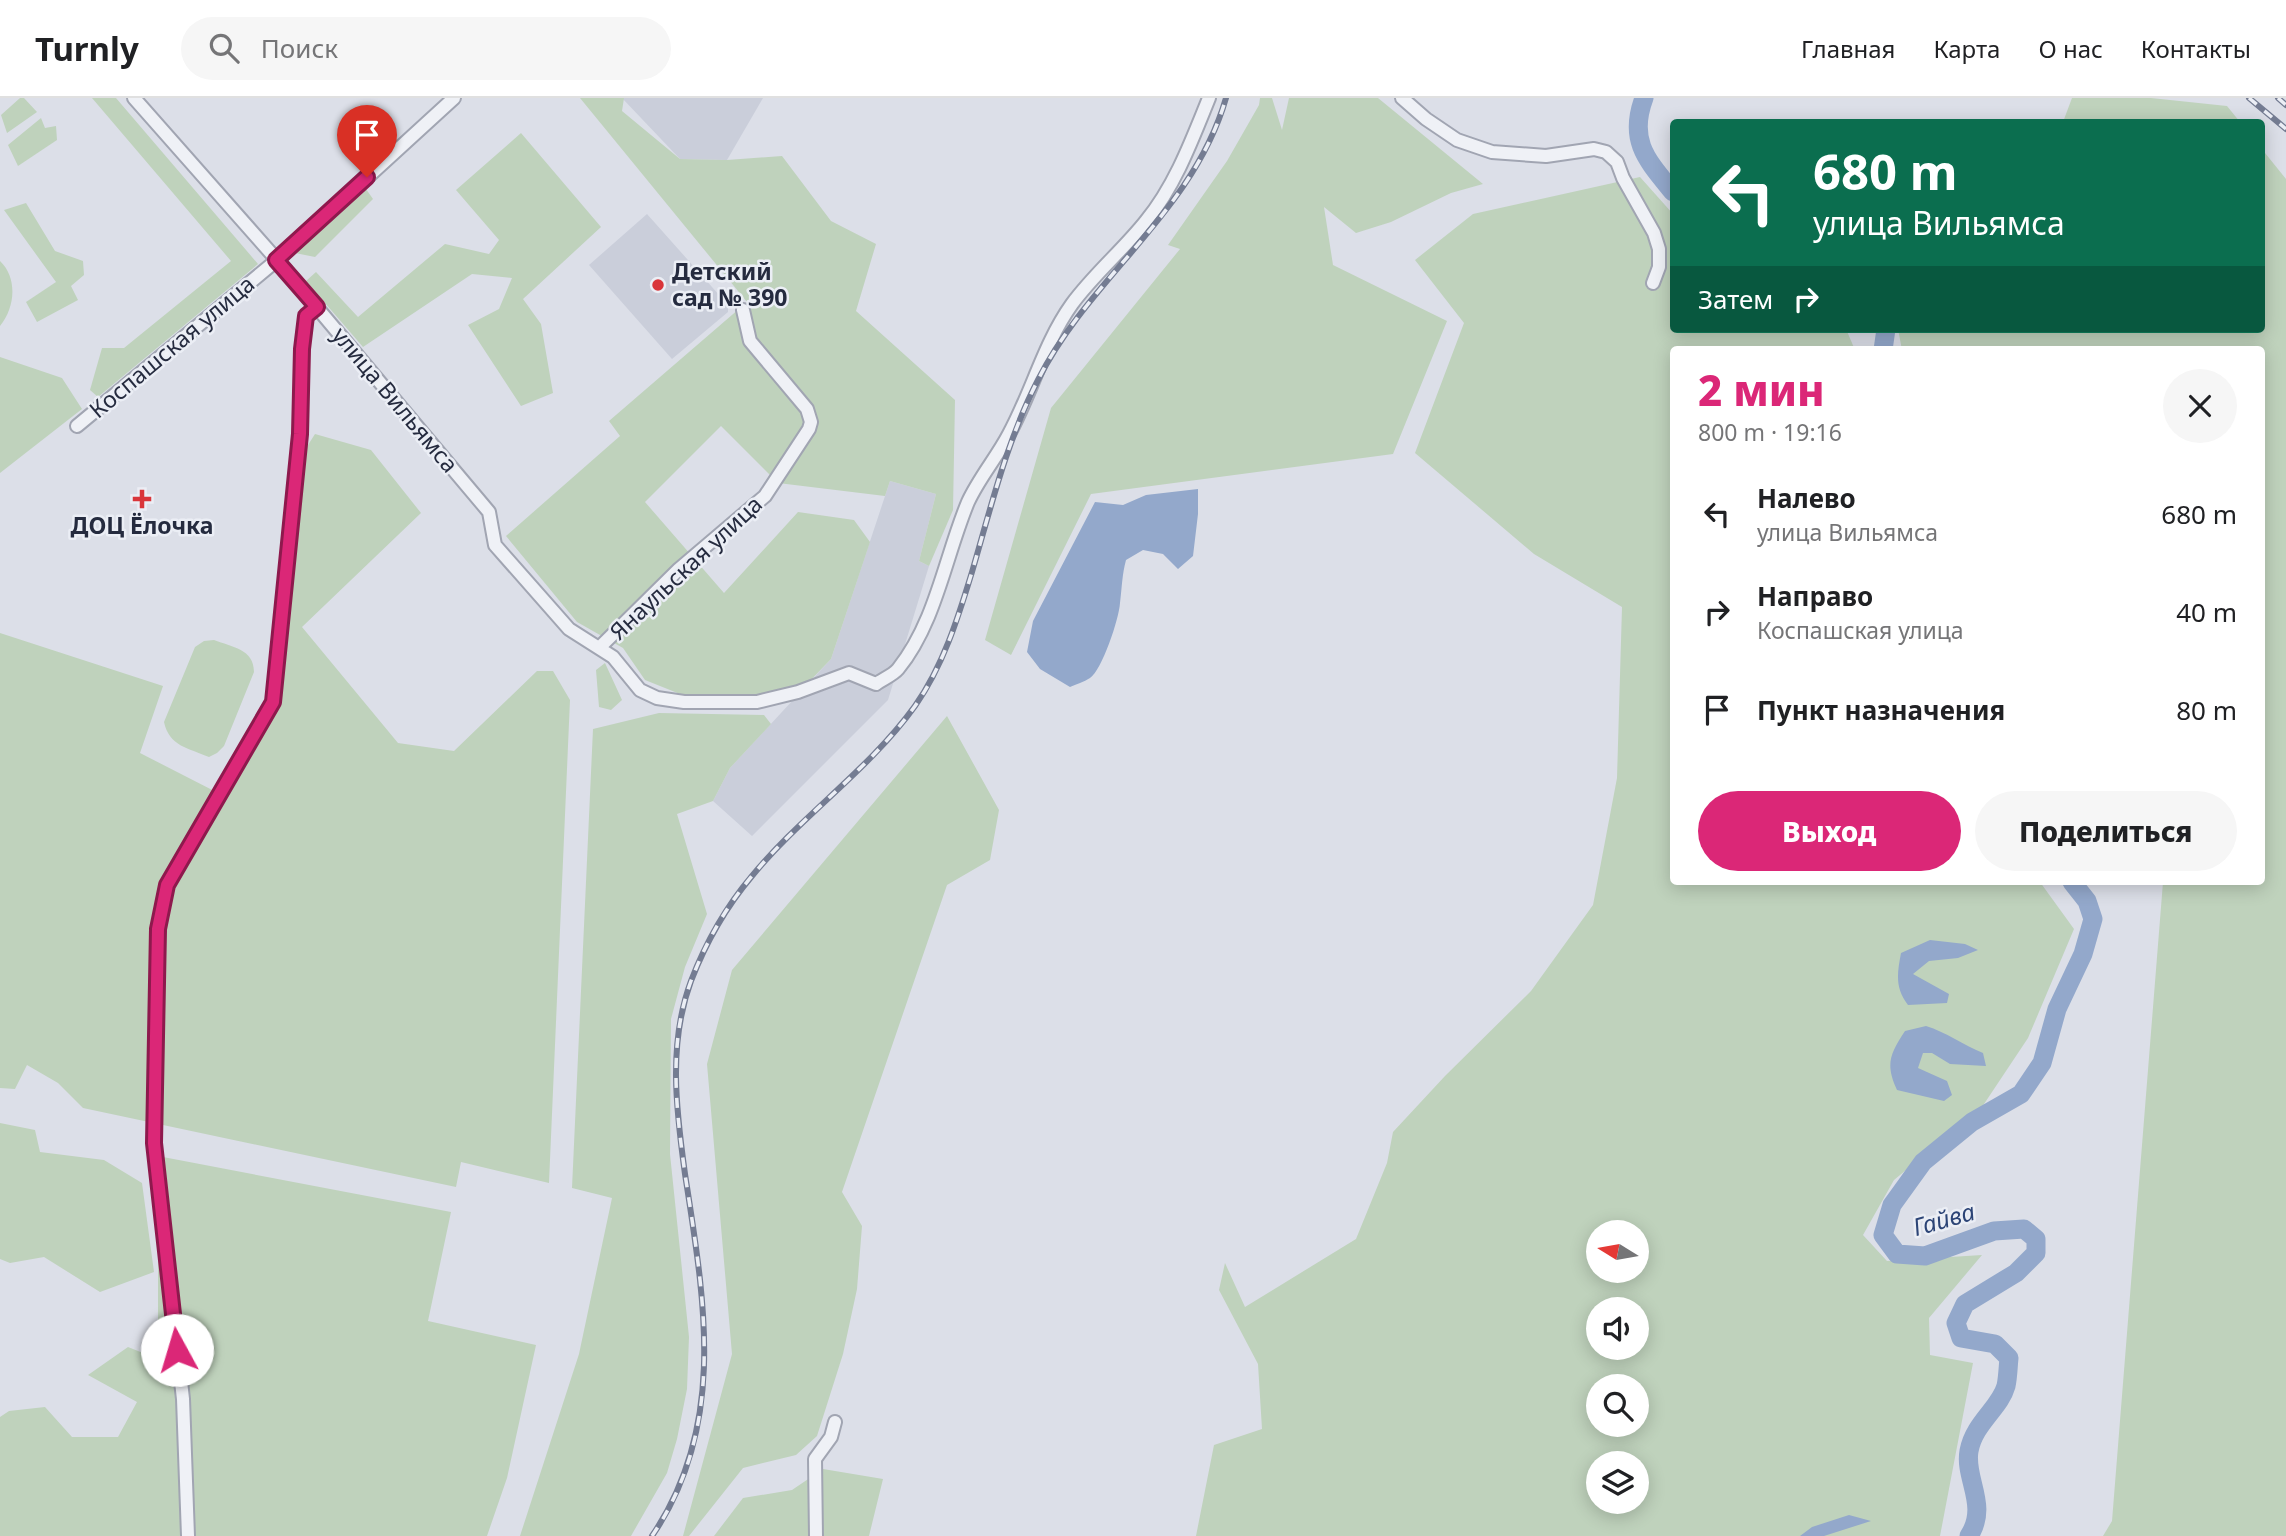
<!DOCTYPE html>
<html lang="ru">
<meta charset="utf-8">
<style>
:root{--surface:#fff;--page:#f6f6f6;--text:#202124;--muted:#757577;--line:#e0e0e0;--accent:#db2777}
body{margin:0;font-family:"Noto Sans",sans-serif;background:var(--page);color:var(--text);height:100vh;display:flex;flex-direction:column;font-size:26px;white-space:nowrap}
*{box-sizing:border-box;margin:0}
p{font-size:23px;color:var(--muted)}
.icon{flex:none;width:38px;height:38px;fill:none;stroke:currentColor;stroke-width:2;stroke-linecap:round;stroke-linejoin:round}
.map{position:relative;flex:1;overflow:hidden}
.panel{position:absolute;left:1670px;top:248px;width:595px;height:539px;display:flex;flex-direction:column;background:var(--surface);border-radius:7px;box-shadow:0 4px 18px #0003}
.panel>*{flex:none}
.banner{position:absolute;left:1670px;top:21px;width:595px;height:214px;border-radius:7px;box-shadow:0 4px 18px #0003;background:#0b6e4f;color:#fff;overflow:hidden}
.needle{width:46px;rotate:281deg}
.controls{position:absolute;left:1586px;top:1122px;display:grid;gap:14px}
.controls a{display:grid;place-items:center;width:63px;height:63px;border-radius:50%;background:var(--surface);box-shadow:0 4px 18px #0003;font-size:35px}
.pin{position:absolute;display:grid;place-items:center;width:60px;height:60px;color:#fff;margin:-72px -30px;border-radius:50% 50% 50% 0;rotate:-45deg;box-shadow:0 0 7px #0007}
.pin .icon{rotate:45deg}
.me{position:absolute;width:77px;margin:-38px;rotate:354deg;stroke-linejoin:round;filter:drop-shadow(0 0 5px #0008)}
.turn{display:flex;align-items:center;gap:24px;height:147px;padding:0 28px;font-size:32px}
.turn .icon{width:91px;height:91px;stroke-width:2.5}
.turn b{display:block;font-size:49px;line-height:60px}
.then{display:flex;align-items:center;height:66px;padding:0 28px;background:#0003;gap:14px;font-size:26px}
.round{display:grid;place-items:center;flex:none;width:74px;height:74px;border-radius:37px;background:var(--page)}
.summary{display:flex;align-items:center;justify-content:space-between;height:119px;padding:0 28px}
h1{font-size:42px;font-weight:800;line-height:52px;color:var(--accent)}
.primary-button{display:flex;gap:14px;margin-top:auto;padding:14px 28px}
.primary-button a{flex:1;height:80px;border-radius:42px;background:var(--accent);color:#fff;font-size:28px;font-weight:800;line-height:80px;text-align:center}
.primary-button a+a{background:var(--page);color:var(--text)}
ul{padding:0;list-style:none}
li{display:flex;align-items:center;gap:21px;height:98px;padding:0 28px}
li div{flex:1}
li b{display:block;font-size:26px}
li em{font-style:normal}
header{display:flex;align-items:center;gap:42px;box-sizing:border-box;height:98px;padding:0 35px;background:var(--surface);border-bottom:2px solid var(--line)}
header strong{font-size:33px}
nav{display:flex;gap:38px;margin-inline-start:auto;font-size:24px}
.search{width:490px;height:63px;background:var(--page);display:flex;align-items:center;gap:18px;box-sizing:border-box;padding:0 24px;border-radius:38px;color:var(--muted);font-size:26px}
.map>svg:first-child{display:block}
.built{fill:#caceda}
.green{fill:#bfd2bc;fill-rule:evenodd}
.water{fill:#93a8cb}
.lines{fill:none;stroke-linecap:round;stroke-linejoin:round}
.river{stroke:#93a8cb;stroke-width:19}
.street-casing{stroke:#a1a5b2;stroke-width:16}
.street{stroke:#eff1f6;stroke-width:12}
.rail-casing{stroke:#747c92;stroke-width:6}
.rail{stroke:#ebeef5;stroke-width:3.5;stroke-dasharray:10;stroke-linecap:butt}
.route-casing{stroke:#8e194d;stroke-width:18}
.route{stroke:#db2777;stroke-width:12}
.poi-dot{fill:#d9353a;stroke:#ebeef5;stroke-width:2.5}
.labels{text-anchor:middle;stroke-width:5;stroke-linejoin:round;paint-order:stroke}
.poi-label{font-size:23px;font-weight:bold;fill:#252b3f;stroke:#ebeef5;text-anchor:start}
.street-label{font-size:23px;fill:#252b3f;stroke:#ebeef5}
.water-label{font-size:24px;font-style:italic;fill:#2c4476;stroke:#ebeef5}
</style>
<header>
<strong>Turnly</strong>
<div class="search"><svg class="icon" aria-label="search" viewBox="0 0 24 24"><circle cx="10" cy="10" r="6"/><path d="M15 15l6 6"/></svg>Поиск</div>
<nav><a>Главная</a><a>Карта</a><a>О нас</a><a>Контакты</a></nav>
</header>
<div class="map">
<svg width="2286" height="1438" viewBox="0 0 2286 1438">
<rect width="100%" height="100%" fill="#dcdfe8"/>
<path class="built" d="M622 0H763L727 62 680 61Z
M647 116 728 207V214L672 261 589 167Z
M890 383 936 396 919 463 929 468 888 602 752 738 713 703 730 670 831 561Z"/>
<path class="green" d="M20 0H24L37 14 7 35 1 17Z
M92 0H116L258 166 98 299 90 292 102 250H124L231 163Z
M580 0H624L622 13 680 61 727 62 782 58 831 123 876 146 856 213 955 302 953 412 929 468 919 463 936 396 890 383 885 398 778 385 721 328 645 404 724 495 798 414 854 422 870 444 831 561 807 586 758 599 685 598 645 582 623 550 577 524 506 438 620 338 609 323 747 204Z
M1260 0H1272L1282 32 1289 0H1378L1483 86 1451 95 1391 124 1356 135 1324 109 1333 167 1447 223 1393 356 1091 396 1011 557 985 542 1051 310 1180 151 1168 147 1227 63 1259 7Z
M2072 0H2151L2227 8 2240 24H2063Z
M41 20 45 30 56 28 57 42 18 68 8 47Z
M521 35 601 129 523 201 541 226 553 295 521 308 468 227 499 211 512 180 472 176 363 249 306 183 316 174 358 219 445 146 489 156 499 142 456 92Z
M2261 50 2286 81V1438H2103L2112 1423 2163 784H2261V252H1902L1898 231H2261Z
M1640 79 1673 116V231H1846L1855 252H1673V784H2040L2074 831 2028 940 1982 1009 1894 1082 1863 1137 1887 1163 1982 1157 1929 1220 1930 1257 1973 1265 1940 1438H1196L1214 1347 1262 1331 1258 1266 1219 1192 1225 1165 1245 1209 1356 1141 1387 1065 1393 1034 1445 978 1531 893 1593 807 1617 680 1622 509 1534 456 1415 355 1464 225 1415 162 1473 116ZM1598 1134H1636V1172H1598ZM1598 1211H1636V1250H1598ZM1598 1288H1636V1326H1598ZM1598 1365H1636V1404H1598Z
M366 91 373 101 315 159 295 155Z
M26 105 55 153 83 163 84 177 71 188 78 202 37 224 26 204 56 184 4 112Z
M0 163C18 180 15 210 0 228Z
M0 259 62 280 82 311 0 375Z
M315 336 371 352 421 415 302 529 398 645 454 653 537 573H553L570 602 549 1085 461 1064 456 1089 83 1010 58 985 27 967 15 991 0 990V535L163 588 140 655 224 698 278 607 301 358Z
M214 542C232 549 254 551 254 574L224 648 217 655 209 659C188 650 169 648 164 624L195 549 204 543Z
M605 565 622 602 611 612 599 609 596 572Z
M659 615 764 617 771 626 730 670 713 703 677 716 707 816 685 869 671 921 670 1056 689 1239 687 1291 677 1341 667 1375 631 1438H520L579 1256 612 1100 572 1090 593 631Z
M947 618 999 712 990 762 947 787 842 1094 862 1128 857 1191 843 1256 817 1338 796 1357 743 1370 689 1438H683L732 1256 707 966 732 872Z
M0 1025 35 1032 40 1054 104 1062 142 1085 154 1174 100 1194 44 1159 10 1165 0 1161Z
M163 1059 451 1114 428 1223 536 1247 507 1380 487 1438H0V1319L9 1313 45 1309 72 1339H118L137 1304 88 1277 128 1249 158 1261V1152Z
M823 1371 883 1381 869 1438H714L743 1400 792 1392Z"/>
<path class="water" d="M1198 391V416L1193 458 1178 471 1163 456 1143 452 1126 462C1122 477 1122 489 1120 505 1119 521 1102 572 1090 580 1084 584 1076 586 1070 589L1040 571 1027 554 1033 523 1095 404 1123 407 1146 397Z
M1930 842 1965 846 1978 852 1958 860 1929 863 1913 876 1949 896 1947 905 1908 907C1895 890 1897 876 1901 855Z
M1926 928C1946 934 1963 947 1983 955L1986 968 1950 966 1932 955H1923L1918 970 1947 983 1952 997 1944 1003 1897 992C1885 966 1890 956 1905 933Z
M1849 1417 1871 1423 1824 1438H1800L1812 1429Z"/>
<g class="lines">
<path class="river" d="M1644 0C1628 43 1647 62 1673 94
M1883 252 1886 231
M1969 1438C1989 1407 1964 1381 1969 1353 1974 1325 2000 1310 2006 1288 2008 1279 2008 1269 2009 1260L1995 1246 1961 1240 1956 1225 1965 1206 2016 1175 2036 1155V1141L2024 1131 1994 1133 1925 1158 1897 1156 1883 1137 1892 1107 1923 1064 1972 1024 2021 996 2042 965 2057 911 2083 856 2093 821 2087 803 2072 784"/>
<defs>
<path id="street" d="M134 0 277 162 489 414 495 447 569 531 613 559 640 592 657 600 684 604H757L798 594 849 575 876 586C883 581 893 577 898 571 936 524 945 459 968 404 979 380 997 359 1009 336 1032 294 1044 245 1072 206 1094 176 1123 152 1146 123 1175 88 1192 42 1209 0
M1402 0 1426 21 1457 42 1492 54 1546 58 1594 51 1606 54 1617 64 1623 80 1654 135 1659 151V169L1653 185
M77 328 277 162 454 0
M599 550 679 471 765 398 809 331 811 324 807 311 750 243 743 212
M188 1438 183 1301 154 1045 158 831 167 787 273 604 300 336 302 251 306 218 317 210
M816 1438 815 1361 831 1339 835 1324"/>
</defs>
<use href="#street" class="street-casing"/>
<use href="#street" class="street"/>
<defs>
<path id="rail" d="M2249 0 2286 31
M2278 0 2286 7
M652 1438C728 1326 704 1200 685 1076 676 1011 668 945 691 883 706 844 725 810 752 778 802 717 869 672 915 608 943 568 958 520 972 474 991 409 1007 342 1038 282 1090 178 1193 115 1226 0"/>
</defs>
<use href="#rail" class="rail-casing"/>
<use href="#rail" class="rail"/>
</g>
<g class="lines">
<defs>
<path id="route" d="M177 1252 154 1045 158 831 167 787 273 604 300 336 302 251 306 218 317 209 276 162 367 79"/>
</defs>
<use href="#route" class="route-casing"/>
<use href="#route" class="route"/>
</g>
<g class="poi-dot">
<circle cx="658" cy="187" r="7"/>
<path d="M138.5 390.5h7v7h7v7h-7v7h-7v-7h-7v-7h7z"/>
</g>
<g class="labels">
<g class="poi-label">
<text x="672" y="182">Детский<tspan x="672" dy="26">сад № 390</tspan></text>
<text x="142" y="436" text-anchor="middle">ДОЦ Ёлочка</text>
</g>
<g class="street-label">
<text transform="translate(172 249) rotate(-40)" y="8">Коспашская улица</text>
<text transform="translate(395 302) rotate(50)" y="8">улица Вильямса</text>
<text transform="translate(686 470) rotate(-43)" y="8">Янаульская улица</text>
</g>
<g class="water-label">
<text transform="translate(1944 1122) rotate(-16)" y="8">Гайва</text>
</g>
</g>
</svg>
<div class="controls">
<a><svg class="needle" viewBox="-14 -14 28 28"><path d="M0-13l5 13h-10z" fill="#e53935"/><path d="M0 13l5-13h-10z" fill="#757577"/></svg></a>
<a><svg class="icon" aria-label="sound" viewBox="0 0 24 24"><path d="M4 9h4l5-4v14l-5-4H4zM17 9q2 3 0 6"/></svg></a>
<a><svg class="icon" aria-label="search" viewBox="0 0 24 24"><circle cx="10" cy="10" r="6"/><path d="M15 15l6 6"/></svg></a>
<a><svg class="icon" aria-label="layers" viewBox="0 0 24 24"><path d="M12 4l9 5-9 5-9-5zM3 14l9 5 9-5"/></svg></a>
</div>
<div class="pin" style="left:367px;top:79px;background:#d93025"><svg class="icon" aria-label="arrive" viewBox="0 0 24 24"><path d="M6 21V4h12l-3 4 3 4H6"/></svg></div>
<svg class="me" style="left:177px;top:1252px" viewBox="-20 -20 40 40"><circle r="19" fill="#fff"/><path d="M0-13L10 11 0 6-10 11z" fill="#db2777"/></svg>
<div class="banner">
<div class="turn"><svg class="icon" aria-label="left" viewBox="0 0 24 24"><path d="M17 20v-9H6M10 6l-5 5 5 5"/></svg><div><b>680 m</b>улица Вильямса</div></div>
<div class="then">Затем<svg class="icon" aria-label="right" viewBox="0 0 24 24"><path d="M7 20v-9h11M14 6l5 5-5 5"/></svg></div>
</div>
<section class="panel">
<div class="summary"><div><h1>2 мин</h1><p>800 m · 19:16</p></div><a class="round"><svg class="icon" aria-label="close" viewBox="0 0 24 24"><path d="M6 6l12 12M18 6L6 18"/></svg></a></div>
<ul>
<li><svg class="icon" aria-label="left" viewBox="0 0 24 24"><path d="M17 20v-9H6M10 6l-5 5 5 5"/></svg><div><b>Налево</b><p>улица Вильямса</p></div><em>680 m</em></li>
<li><svg class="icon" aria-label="right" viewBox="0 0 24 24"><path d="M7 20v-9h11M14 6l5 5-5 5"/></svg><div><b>Направо</b><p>Коспашская улица</p></div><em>40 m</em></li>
<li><svg class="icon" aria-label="arrive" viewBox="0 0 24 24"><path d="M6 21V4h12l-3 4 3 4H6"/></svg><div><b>Пункт назначения</b></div><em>80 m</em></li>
</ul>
<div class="primary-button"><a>Выход</a><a>Поделиться</a></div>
</section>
</div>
